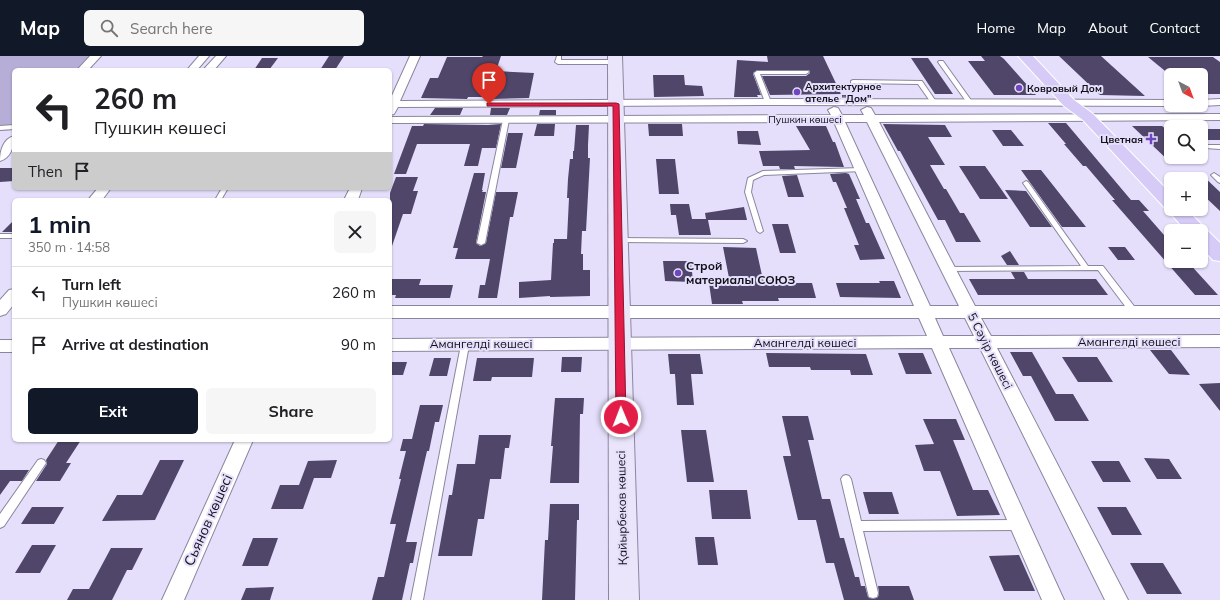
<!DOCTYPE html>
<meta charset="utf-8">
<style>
:root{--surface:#fff;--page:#f6f6f6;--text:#202124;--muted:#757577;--line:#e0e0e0;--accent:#111827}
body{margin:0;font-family:Mulish,sans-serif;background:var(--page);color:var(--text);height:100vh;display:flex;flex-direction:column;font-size:15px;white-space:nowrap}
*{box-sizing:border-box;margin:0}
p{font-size:13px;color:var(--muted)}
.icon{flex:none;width:22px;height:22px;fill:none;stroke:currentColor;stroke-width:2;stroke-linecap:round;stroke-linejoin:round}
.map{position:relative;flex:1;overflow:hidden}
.sheet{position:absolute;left:12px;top:142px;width:380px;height:244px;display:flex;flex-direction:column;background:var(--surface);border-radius:6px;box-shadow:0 1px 3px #0004}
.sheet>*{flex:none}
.guide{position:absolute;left:12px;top:12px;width:380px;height:122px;border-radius:6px;box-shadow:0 1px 3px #0004;background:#fff;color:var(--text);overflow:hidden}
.needle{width:26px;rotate:139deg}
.fabs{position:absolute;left:1164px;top:12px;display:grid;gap:8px}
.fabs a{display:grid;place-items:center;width:44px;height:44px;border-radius:6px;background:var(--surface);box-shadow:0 1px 3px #0004;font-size:20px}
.pin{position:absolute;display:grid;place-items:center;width:34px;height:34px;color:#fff;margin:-41px -17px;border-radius:50% 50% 50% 0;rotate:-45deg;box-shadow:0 0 4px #0007}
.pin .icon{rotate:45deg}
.me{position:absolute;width:44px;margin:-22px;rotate:359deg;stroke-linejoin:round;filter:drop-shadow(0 0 3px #0008)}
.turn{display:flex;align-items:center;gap:14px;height:84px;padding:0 16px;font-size:18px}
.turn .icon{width:52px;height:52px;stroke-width:2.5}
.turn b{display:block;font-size:28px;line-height:34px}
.then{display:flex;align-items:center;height:38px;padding:0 16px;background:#0003;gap:8px;font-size:15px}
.round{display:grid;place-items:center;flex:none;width:42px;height:42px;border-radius:6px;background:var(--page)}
.summary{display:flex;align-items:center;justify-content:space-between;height:68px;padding:0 16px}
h1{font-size:24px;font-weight:700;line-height:30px;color:var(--accent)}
.primary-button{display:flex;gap:8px;margin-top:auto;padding:8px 16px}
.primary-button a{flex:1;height:46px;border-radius:6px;background:var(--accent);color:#fff;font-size:16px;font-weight:700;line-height:46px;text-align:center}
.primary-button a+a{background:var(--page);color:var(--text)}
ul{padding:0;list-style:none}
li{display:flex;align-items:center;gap:12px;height:52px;padding:0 16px;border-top:1px solid var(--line)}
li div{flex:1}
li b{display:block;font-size:15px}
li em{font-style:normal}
header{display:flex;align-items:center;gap:24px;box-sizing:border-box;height:56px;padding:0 20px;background:var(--accent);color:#fff}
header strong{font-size:19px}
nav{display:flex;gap:22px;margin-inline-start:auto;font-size:14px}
.search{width:280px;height:36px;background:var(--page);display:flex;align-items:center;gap:10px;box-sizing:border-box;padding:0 14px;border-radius:6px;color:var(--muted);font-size:15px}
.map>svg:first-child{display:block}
.green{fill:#b7aed7}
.building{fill:#4f4669}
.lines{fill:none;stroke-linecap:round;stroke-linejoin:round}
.lane-casing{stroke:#8b869f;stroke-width:2}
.street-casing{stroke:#8b869f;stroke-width:2}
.secondary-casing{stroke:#8b869f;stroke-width:2}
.primary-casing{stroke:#fff;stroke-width:2}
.lane{fill:#fff;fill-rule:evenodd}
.street{fill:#fff;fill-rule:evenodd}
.secondary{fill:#eae5fb;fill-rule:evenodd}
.primary{fill:#d6cbf7;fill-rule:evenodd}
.route{fill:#e11d48;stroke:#92132f}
.poi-dot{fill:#6f46bf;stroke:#e5dffb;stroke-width:1.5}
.labels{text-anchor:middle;stroke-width:4;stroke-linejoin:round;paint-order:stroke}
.far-poi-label{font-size:10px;font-weight:bold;fill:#110f18;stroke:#e5dffb;text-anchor:start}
.far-street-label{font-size:10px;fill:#110f18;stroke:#e5dffb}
.poi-label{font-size:12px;font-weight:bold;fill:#110f18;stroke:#e5dffb;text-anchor:start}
.street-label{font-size:12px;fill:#110f18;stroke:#e5dffb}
.near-street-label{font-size:14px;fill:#110f18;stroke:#e5dffb}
</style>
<header>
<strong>Map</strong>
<div class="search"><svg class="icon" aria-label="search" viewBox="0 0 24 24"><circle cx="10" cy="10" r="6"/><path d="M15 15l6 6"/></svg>Search here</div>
<nav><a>Home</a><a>Map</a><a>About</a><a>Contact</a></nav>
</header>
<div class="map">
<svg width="1220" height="544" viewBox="0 0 1220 544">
<rect width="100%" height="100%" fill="#e5dffb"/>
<path class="green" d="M0 0H92L77 14H14V74L0 75Z"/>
<path class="building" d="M329 0H344L335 14H320Z
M483 0H501L496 15 534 17 529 42 493 43V41H468L467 43 421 42 430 22H438L447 1H482Z
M767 0H823L841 38 770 39 762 20H806L810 17V15L808 14H757L753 18 761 39H757L758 41H734L737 4 768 6Z
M981 0H1000L1004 3 1036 39H994L968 5H985Z
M1059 0H1101L1145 40 1100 39Z
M1148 1H1213L1220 6V38H1208L1201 33V19H1170Z
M262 2H278L269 14H254Z
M911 2H928L953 38H935Z
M653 19H684L685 29 702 30 704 40 654 41Z
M435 52H463L460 59H430Z
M491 52H510L507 59H490Z
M540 54H556V59H539Z
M1048 67H1066L1131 144H1139L1149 155H1143L1171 187V205H1187L1218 239H1195L1112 144H1115L1086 110H1083L1064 88H1066Z
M424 68 488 69 501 68 496 92H482L478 110H464L470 88H417L406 118H394L412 70H423Z
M537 68H555L554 80H534Z
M648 68H682L683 80H649Z
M883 68 945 69 952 81H928L945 109H930L944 133H946L960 157H964L981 186H956L945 164H938L900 95H898Z
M576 69H589L588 89V102H590L586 175H582L581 198H583V214H590V240L550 241V240L519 242V226L551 224 553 187H554V183H567L569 142H567L568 123 570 103H573V95H574Z
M796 70H826L833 86H835L844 111 794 110 795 113H780L779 110H763L759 95 810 94Z
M1132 70H1162L1166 73H1171V107Z
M1201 73H1220V84H1201Z
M992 74H1011L1024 90H1003Z
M737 75H758L761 89 738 88Z
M508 77H523L516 112H501Z
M656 103H675L679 138H659Z
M959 110H985L1008 143H980Z
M0 112H14V125L0 126Z
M1021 114H1041L1086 171H1062Z
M474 117H485L482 134H483L482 136H486L476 187 480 190 486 187 496 136H518L513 161H510L497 242H478L480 229H485L490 203H455L458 192H453Z
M846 117 849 118 860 143H856L866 167H869L885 203 860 204 854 189H859L844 152H847L836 126H833L830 118Z
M1201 118 1220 136V155L1201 137Z
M797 119 804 141H788L782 120Z
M396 121H418L413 135H418L411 158H403L392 190H390V137Z
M1005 134 1026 135 1052 171H1030Z
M670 148H689L692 163H706L705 157 744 151 747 164H708L711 179H679L676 159H671Z
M14 164V176H2Z
M772 168H788L796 197H780Z
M723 191 756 192 763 224H774V227H812L816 242H778L779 245H742L743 248H712L709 227H730Z
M1108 191H1125L1135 204H1118Z
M1010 195 1019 209H1007L1001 200Z
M663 205H691L693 226 665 225Z
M1011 216H1024L1028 223H1096L1108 239H978L969 223H1015Z
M390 223H421L419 229H453L450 242H395L396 239H390Z
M879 225H894L901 242 840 241 836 227H880Z
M1150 294H1171L1190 319 1169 318Z
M1010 296H1032L1056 338H1073L1089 365H1055L1031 320H1023Z
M766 297 866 298 873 319H851L850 314H811L810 311H769Z
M898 297H923L932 318H906Z
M668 298H700L703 318H691L694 349H677L675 318H670Z
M562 301H582L581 316H561Z
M1062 301H1097L1113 326H1078Z
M434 302H451L447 320H429Z
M477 302H534L532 321H492L491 325H473Z
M390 306H407L403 319H390Z
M1220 327V355L1199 328Z
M555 342H584L583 358H580L579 427H550L553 390H551Z
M420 349H443L439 366H435L429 395H427L406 486H417L413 507H410L402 544H372L378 521H384L396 468H390L401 423H399L406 395H400L403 383H412Z
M782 360H808L814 384H808L822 443H830L840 482H844L855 521H859L861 530H865L868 541 873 543 878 541 879 537 878 530H909L914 544H844L834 507H826L816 464H798L783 400H791Z
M923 363H956L965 384H953L973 434H988L1000 459 957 460 940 415H924L915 389 934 388Z
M681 374H706L714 426H687Z
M479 379H511L509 392H505L501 423H490L484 463H478L472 500H438L449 439H452L457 408H475Z
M59 384H81L66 407H71L60 425H36L47 408 46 404Z
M1144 402 1169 403 1182 423H1157Z
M160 404H184L155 464 102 465 117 439H142Z
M337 404 331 422H314L303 453H271L280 429H299L308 405Z
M1091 405H1119L1131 426H1103Z
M0 414H29L22 425H10L0 439Z
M709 434H747L751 463H712Z
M863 436H892L899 458H869Z
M550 448H579V464H577L575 544H542L545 484H548Z
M32 451H64L54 468H21Z
M1097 451H1126L1142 479H1112Z
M695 481H714L718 509H698Z
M253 482H278L268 510H242Z
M32 489H56L40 517H15Z
M111 492H143L132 514H127L112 544H67L73 533H89Z
M1019 499 1035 535H1004L989 500Z
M1130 507H1163L1182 538H1147Z
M274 531 270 544H241L246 532Z"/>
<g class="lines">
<defs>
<path id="lane" d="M557 0H561V4H616L619 6 616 8H558L555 6Z
M939 5H943L973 47 972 48H968L938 6Z
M808 15 809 16 806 18H760L771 46 768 48 765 46 754 17 757 15Z
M853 24 922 25 937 47 932 48 918 28 851 27V25Z
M506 62 509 64 485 187 481 189 477 187 503 64Z
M14 69V73L0 74V70Z
M1207 89H1220V93L1205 92V90Z
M861 112 864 114 863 115 764 119 753 124 751 136 763 175 760 177 757 175 745 136 748 122 763 115Z
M1214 117 1220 121V127L1218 126 1211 119Z
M1026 125 1028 126 1088 210H1103L1137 254 1138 256 1137 258H1131L1098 214 945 215 944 213 948 211 1081 210 1023 127Z
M222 132H228L221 144H215Z
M0 178H14V182H0Z
M616 182 743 183 747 185 743 187 618 186 614 184Z
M465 286 468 287 469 289 423 544H411L461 289 462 287Z
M41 403 44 404 46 407 4 470 0 472V458L38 404Z
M846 419 849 420 851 423 861 465 1019 464 1023 466 1024 469 1023 472 1019 474 863 475 878 537 877 541 873 542 869 541 868 537 841 423 843 420Z"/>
<path id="street" d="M90 0H101L88 14H77Z
M199 0H209L197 14H187Z
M216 0H226L214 14H203Z
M410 0H420L400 45 768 43 1171 44V49H1175L1171 50 768 49 398 51 394 58 390 59V44Z
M1220 43V49L1201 50 1197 49H1201V44Z
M834 51 838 52 842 59H864L861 54 867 51 871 52 875 59 1220 58V64L879 66 975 250H1220V262H981L991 280 1220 279V291L997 292 1128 544H1105L980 292H949L1064 544H1042L932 292 390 295V283L927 280 919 262H390V250H914L834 66 390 67V61L831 59 828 54ZM845 66H867L959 250H930ZM935 262H965L974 280H943Z
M14 80C14 90 11 102 0 105 0 95 3 83 14 80Z
M98 132H111L102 144H88Z
M350 132H362L358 144H344Z
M14 233V248L6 258 0 260V244L9 234Z
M0 284H14V296H0Z
M235 384H253L184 544H162Z"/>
<path id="secondary" d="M608 0H622L639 544H609Z"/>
<path id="primary" d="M1018 0H1033L1074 44 1093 58 1171 138V153H1186L1220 187V205L1213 204 1201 191V175H1186L1167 153 1165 152 1083 64 1064 50Z"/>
</defs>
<use href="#lane" class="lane-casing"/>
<use href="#street" class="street-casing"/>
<use href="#secondary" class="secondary-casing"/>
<use href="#primary" class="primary-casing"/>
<use href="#lane" class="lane"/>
<use href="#street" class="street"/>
<use href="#secondary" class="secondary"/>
<use href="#primary" class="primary"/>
</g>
<path class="route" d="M487 47H616L619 48 626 361 625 364 621 365 617 364 616 361 613 50H487Z"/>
<g class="poi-dot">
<circle cx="1019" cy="32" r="4"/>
<circle cx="797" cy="36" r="4"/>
<path d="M1149 77h4v4h4v4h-4v4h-4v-4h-4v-4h4z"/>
<circle cx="678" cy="217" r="4"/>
</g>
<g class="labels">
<g class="far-poi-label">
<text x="805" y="34">Архитектурное<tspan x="805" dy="12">ателье "Дом"</tspan></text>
<text x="1027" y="36">Ковровый Дом</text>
<text x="1143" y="87" text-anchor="end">Цветная</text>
</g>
<g class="far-street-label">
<text x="805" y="67">Пушкин көшесі</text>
</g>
<g class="poi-label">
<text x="686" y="214">Строй<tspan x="686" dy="14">материалы СОЮЗ</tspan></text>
</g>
<g class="street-label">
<text x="1129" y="290">Амангелді көшесі</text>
<text x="805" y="291">Амангелді көшесі</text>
<text x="481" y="292">Амангелді көшесі</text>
<text transform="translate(990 295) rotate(63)" y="4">5 Сәуір көшесі</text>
<text transform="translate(622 452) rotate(-91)" y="4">Қайырбеков көшесі</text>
</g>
<g class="near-street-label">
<text transform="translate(208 464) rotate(-66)" y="5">Сьянов көшесі</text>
</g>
</g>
</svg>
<div class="fabs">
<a><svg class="needle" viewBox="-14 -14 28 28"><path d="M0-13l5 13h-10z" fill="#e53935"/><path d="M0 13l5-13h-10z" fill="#757577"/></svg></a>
<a><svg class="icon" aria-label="search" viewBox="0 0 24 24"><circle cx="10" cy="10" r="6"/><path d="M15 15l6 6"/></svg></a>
<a>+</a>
<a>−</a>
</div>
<div class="pin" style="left:489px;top:48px;background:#d93025"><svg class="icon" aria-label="arrive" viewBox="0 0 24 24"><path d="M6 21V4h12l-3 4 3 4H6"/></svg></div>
<svg class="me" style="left:621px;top:361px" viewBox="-20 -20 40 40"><circle r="17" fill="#e11d48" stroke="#fff" stroke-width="3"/><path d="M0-11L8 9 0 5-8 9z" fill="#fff"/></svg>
<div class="guide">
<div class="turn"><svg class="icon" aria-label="left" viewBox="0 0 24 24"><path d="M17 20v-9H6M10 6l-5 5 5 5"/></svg><div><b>260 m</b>Пушкин көшесі</div></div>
<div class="then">Then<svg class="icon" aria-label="arrive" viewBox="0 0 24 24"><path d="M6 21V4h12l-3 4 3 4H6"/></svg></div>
</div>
<section class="sheet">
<div class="summary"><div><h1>1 min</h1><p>350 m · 14:58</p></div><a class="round"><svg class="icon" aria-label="close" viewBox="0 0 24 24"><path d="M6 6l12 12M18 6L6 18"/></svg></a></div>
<ul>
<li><svg class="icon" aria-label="left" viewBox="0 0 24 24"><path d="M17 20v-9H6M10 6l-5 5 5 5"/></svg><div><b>Turn left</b><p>Пушкин көшесі</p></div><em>260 m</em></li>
<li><svg class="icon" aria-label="arrive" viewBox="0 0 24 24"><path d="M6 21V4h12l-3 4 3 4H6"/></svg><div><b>Arrive at destination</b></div><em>90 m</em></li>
</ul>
<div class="primary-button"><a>Exit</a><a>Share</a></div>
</section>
</div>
